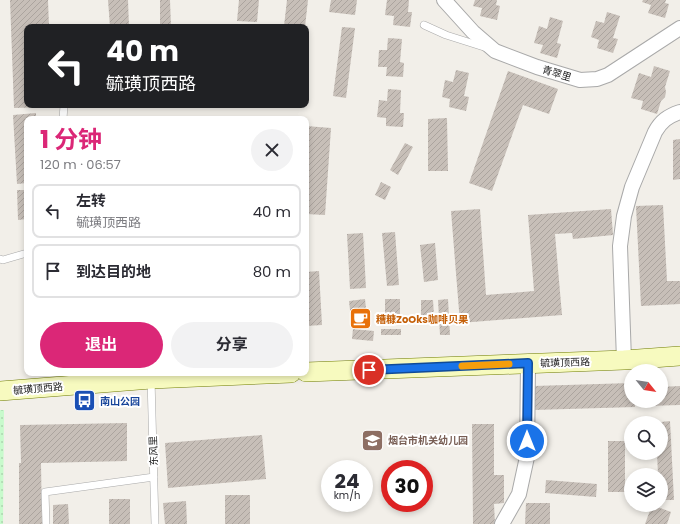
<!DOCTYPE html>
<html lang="zh">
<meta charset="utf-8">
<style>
:root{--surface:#fff;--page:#f2f2f3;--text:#2b2b33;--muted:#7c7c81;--line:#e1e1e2;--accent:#db2777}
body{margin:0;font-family:Poppins,"Noto Sans SC",sans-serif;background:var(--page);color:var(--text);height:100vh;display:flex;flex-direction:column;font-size:15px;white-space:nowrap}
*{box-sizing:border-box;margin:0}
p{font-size:13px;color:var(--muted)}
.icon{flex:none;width:22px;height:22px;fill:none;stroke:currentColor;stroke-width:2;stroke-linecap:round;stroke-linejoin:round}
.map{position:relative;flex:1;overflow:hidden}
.sheet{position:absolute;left:24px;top:116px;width:285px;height:260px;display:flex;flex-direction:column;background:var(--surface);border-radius:8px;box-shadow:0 2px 6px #0003}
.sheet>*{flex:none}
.guide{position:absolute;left:24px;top:24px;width:285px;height:84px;border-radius:8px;box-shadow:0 2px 6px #0003;background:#202124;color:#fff;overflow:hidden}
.needle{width:26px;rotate:120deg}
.fabs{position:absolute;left:624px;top:364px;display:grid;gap:8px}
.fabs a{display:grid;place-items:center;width:44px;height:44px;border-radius:50%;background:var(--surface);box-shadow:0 2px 6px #0003;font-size:20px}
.speed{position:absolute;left:321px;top:460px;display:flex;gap:8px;font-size:20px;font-weight:700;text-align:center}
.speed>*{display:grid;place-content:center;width:52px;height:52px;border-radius:50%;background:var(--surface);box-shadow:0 2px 6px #0003;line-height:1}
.speed small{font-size:10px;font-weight:400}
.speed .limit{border:6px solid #d22;background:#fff;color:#111}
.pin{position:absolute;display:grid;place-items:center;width:34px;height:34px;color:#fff;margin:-17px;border:2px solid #fff;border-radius:50%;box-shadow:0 1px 4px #0007}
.me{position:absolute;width:44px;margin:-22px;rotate:0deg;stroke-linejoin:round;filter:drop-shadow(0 0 3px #0008)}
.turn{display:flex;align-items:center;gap:14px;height:84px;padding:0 16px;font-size:18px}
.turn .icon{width:52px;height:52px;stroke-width:2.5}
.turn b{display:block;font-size:28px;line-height:34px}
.round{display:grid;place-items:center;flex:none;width:42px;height:42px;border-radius:21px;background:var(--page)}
.summary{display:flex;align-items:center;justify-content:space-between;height:68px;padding:0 16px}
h1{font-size:24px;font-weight:700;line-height:30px;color:var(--accent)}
.button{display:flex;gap:8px;margin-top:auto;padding:8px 16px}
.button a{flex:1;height:46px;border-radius:24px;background:var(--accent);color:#fff;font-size:16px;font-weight:700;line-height:46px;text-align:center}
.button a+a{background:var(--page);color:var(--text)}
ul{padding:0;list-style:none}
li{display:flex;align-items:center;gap:12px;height:54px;margin:0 8px 6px;padding:0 8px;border:2px solid var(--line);border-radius:8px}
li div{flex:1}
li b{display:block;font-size:15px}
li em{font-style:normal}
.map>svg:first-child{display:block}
.park{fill:url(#park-dots)}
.building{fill:url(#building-hatch)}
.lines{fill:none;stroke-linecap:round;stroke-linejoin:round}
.lane-casing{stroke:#a9a9a9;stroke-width:8}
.street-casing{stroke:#a9a9a9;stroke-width:16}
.secondary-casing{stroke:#707d05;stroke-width:20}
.lane{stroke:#fff;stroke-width:7}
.street{stroke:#fff;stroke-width:14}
.secondary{stroke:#f7fabf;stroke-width:19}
.route-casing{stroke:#114b97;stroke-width:10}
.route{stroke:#1a73e8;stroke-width:7}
.slow{stroke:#f59e0b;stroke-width:7}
.labels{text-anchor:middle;stroke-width:4;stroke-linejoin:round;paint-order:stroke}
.street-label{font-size:10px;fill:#222;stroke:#fff}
.food-label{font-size:10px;font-weight:bold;fill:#c56008;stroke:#fff;text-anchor:start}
.transit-label{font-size:10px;font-weight:bold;fill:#164399;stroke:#fff;text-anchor:start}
.education-label{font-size:10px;font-weight:bold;fill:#785e54;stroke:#fff;text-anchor:start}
</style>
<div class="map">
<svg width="680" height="524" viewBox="0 0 680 524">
<defs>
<pattern id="park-dots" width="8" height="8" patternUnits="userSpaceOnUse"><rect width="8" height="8" fill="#c8facc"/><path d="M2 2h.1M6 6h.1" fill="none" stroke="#acd6af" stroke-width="1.8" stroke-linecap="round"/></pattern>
<pattern id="building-hatch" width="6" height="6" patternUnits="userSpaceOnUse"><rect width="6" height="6" fill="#c7bfb8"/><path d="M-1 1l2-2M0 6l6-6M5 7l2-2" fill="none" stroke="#aba49e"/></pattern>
</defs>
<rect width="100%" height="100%" fill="#f2efe9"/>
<path class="park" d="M0 410H4L3 524H0Z"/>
<path class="building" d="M10 0H48L49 27H27V105H52V107L14 108Z
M108 0H128L129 27H110Z
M160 0H170L171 27H160Z
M239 0H259L257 22 237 21Z
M287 0H308L305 27 284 26Z
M331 0H357L355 15 329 12Z
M387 0H409L408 12H412L410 27 393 25 394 16 385 15Z
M475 0H497L496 5 500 6 497 20 480 16 482 8 473 6Z
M643 0H666L665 3 669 4 665 18 648 13 651 5 642 2Z
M607 12 620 16 613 38 618 39 613 53 597 48 599 40 591 37 596 21 604 23Z
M550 17 563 21 557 43 561 44 557 58 540 53 543 45 534 43 539 26 547 29Z
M342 27 355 28 346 98 333 96Z
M388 38 402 39 400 62 404 63 403 77 386 76 387 67H378L379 50H387Z
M654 66 670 71 665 87 666 92 665 97 661 101 657 114 641 109 643 101 631 98 639 73 651 77Z
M456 70 469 73 464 96 469 97 466 111 449 107 450 99 442 97 445 80 453 82Z
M508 71 558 89 549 114 523 105 492 191 469 183Z
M388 89 401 90 400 113H404L403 127 386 126V118L377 117 379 100 387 101Z
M36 113V119H27V183L17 184 13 115Z
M447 118 448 171H428V119Z
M306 126 331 128 325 215 306 214Z
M680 139V179L673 180V140Z
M405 143 413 147 398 175 390 170Z
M381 182 391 187 385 200 375 195Z
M17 190H27V219L18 220Z
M663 205 667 281H680V304L641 306 636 206Z
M480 209 486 295 534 291 528 215 611 209 613 235 573 239 572 233 555 234 562 315 460 323 451 211Z
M395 232 399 285 387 286 382 233Z
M363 233 366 288 350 289 347 234Z
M435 243 438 280 424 282 420 245Z
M319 271 322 325 306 326V272Z
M365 299 367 318 351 319 349 301Z
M385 299H400V321H385Z
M448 299 450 335H440L438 300Z
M421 300H433L434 316 421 317Z
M353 329 374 331 373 341 352 339Z
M381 329H401V335H381Z
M631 383V401H635V407L534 410V386Z
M680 386V405L647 406 646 401H661V387Z
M670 421 674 500H661V475H658L657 453H661V422Z
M127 423V461L41 463 42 524H19V463H21L20 425Z
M472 424H494V475H504V503L494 504 495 524H473Z
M262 435 266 479 168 488 165 443Z
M608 441H625V492H608Z
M546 480 597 484 596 497 545 493Z
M225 495H250V524H225Z
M109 499H130V524H109Z
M186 501 187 524H165L163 503Z
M526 503H550V524H525Z
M68 504 69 524H53V505Z
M652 505 671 512 667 524H645Z"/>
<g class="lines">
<defs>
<path id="lane" d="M424 25 446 35 487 48
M63 119 64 105
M0 259 3 260 27 253
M151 379 155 524
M46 524 45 492 154 477"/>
<path id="street" d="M444 0 473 32 495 51 537 67 580 80 597 79 608 75 680 28
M624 360 620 246 624 216 632 187 655 132C661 121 668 116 680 112
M502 524 519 494 527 457 528 363"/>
<path id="secondary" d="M306 372 624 360 680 356
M0 391 151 379 291 373"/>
</defs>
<use href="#lane" class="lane-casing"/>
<use href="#street" class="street-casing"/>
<use href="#secondary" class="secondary-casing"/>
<use href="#lane" class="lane"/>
<use href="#street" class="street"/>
<use href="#secondary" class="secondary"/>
</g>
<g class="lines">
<defs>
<path id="route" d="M369 370 528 363 527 441"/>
</defs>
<use href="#route" class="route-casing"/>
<use href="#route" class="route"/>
<path class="slow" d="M462 366 509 364"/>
</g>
<defs>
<symbol id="cafe-square" viewBox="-11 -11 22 22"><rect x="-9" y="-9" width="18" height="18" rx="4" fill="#e8710a" stroke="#fff"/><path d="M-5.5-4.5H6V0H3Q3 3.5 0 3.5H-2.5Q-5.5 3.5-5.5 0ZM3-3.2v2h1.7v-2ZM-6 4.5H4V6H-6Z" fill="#fff"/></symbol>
<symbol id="bus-square" viewBox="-11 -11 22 22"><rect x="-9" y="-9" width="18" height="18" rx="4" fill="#1a4fb4" stroke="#fff"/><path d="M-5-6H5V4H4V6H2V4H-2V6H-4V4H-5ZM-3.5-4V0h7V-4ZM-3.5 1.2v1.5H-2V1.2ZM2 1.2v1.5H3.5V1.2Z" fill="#fff"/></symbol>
<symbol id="school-square" viewBox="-11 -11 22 22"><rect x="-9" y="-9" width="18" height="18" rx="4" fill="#8d6e63" stroke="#fff"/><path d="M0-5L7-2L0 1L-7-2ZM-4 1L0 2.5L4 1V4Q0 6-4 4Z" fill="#fff"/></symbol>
</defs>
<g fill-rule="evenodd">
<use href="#cafe-square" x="348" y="306" width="25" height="25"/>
<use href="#bus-square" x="72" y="388" width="25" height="25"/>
<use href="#school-square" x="360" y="428" width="25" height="25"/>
</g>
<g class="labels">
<g class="street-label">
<text transform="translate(557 73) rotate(17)" y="4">青翠里</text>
<text transform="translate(565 362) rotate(-2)" y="4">毓璜顶西路</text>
<text transform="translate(38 388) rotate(-5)" y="4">毓璜顶西路</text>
<text transform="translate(153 451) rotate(-92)" y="4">东风里</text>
</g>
<g class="food-label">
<text x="376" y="323">糟糠ZoOks咖啡贝果</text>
</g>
<g class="transit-label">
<text x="100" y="405">南山公园</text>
</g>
<g class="education-label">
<text x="388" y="444">烟台市机关幼儿园</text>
</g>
</g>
</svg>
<div class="fabs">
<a><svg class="needle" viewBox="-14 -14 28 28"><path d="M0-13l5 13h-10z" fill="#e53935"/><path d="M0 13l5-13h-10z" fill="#7c7c81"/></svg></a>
<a><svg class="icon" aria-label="search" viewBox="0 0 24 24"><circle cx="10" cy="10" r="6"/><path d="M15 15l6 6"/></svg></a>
<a><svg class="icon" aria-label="layers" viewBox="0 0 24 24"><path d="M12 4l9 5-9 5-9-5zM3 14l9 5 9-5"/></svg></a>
</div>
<div class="speed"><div>24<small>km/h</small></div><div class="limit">30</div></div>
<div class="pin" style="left:369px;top:370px;background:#d93025"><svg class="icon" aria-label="arrive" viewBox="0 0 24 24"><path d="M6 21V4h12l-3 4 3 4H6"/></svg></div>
<svg class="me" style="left:527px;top:441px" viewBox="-20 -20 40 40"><circle r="17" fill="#1a73e8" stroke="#fff" stroke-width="3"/><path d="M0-11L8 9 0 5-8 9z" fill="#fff"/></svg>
<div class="guide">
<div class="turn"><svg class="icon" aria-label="left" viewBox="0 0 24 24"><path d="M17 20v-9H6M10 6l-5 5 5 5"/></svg><div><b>40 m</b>毓璜顶西路</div></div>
</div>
<section class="sheet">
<div class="summary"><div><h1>1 分钟</h1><p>120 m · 06:57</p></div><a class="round"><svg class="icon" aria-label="close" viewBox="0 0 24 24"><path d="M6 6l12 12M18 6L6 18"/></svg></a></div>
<ul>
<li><svg class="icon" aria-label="left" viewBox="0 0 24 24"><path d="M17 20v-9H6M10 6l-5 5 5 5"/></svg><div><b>左转</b><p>毓璜顶西路</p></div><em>40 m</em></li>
<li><svg class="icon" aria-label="arrive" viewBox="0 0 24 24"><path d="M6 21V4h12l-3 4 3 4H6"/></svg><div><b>到达目的地</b></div><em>80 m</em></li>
</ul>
<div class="button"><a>退出</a><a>分享</a></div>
</section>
</div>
